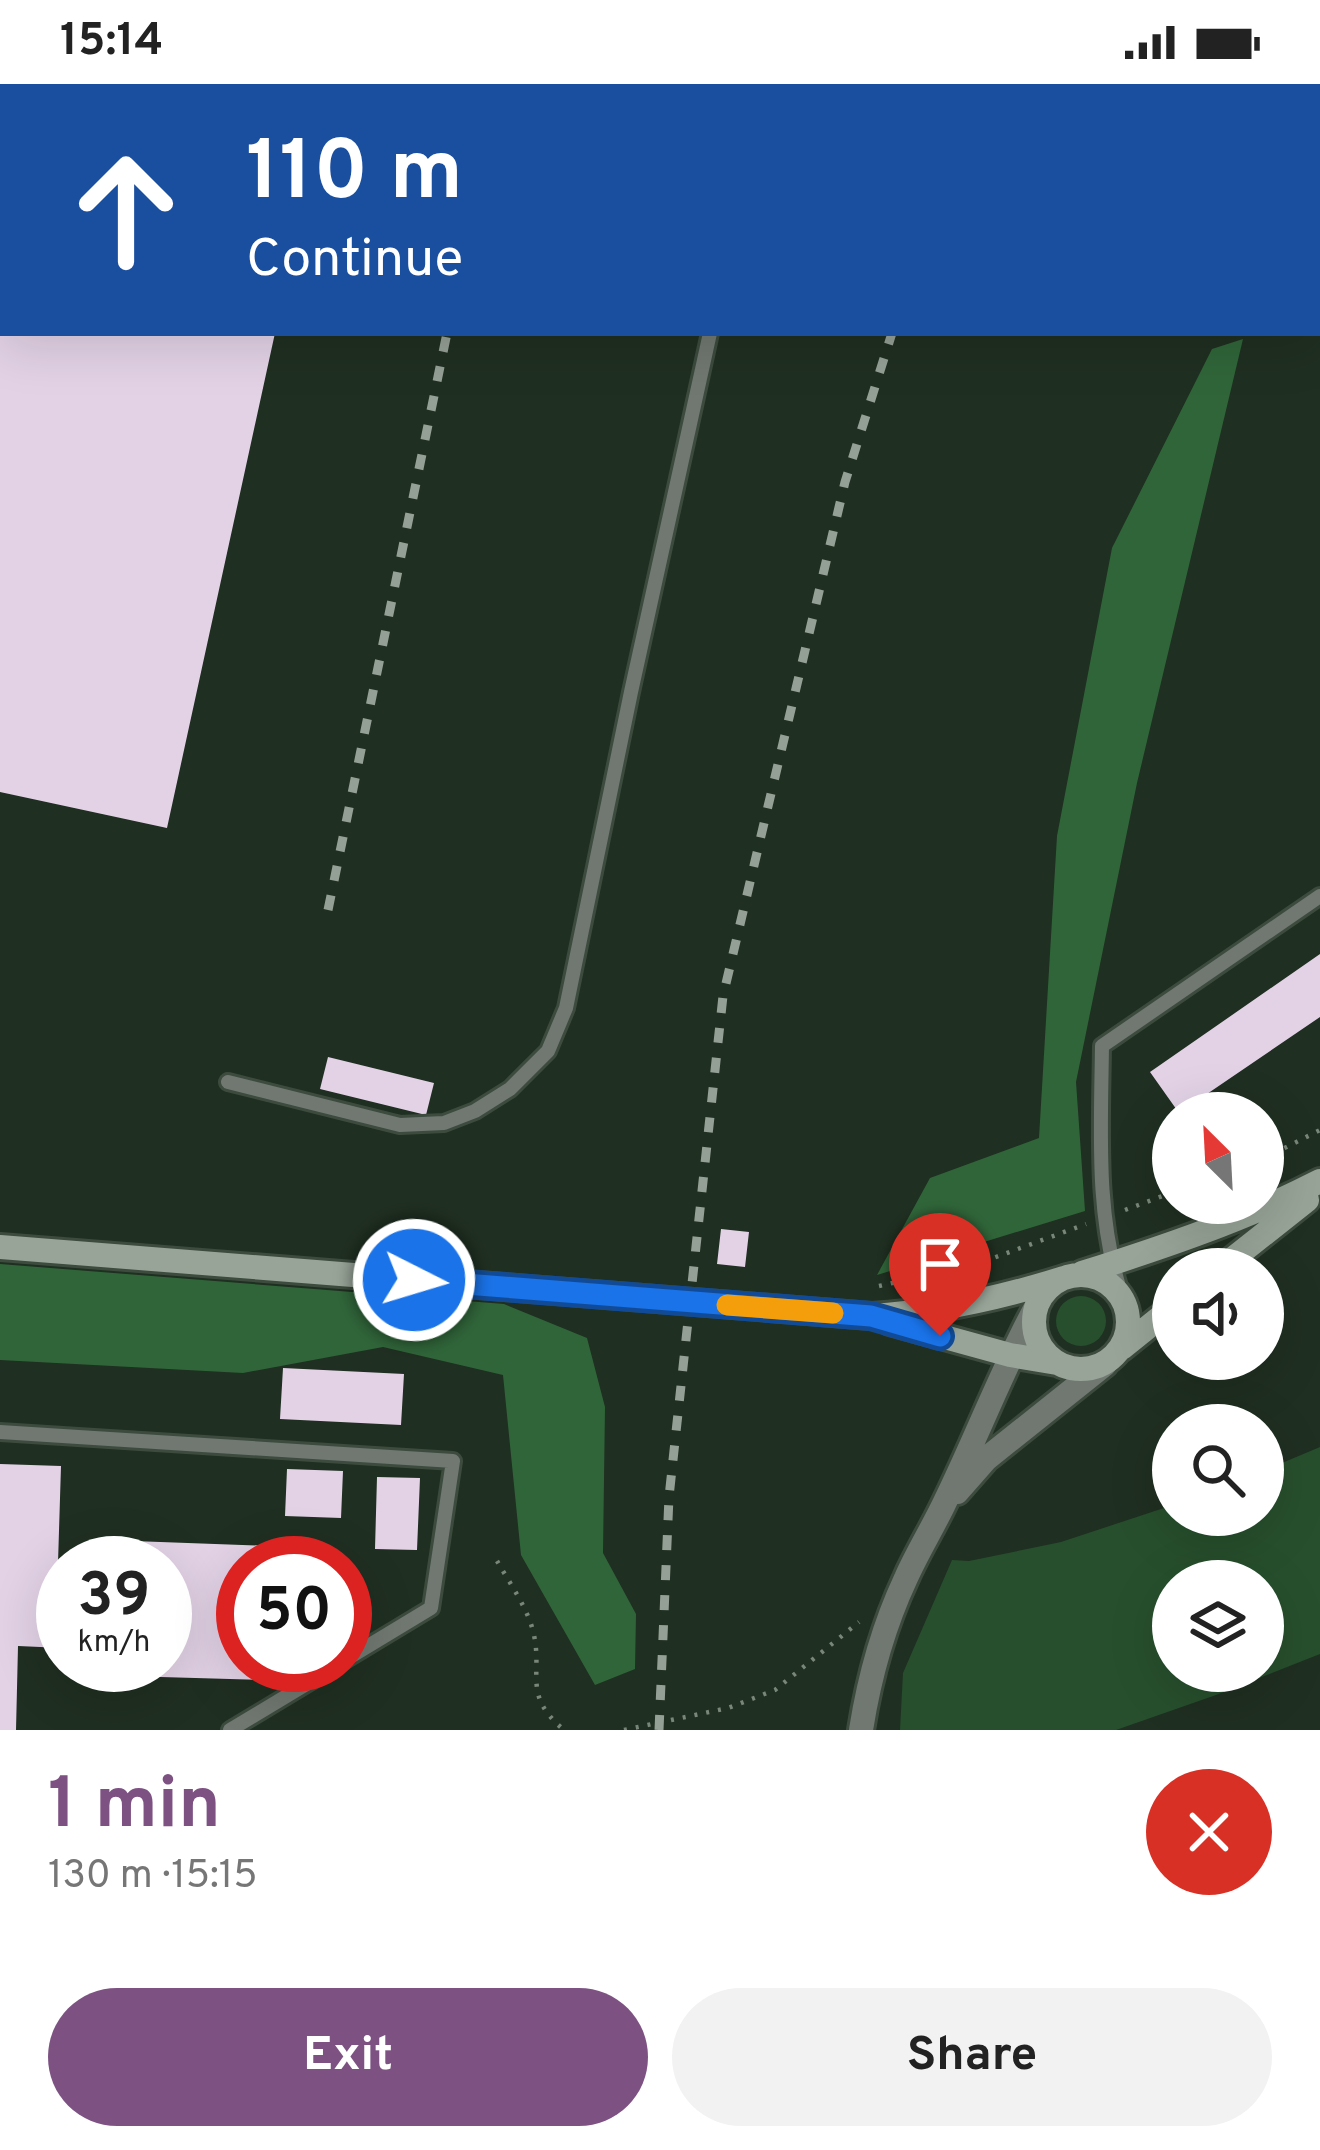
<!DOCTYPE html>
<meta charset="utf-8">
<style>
:root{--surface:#fff;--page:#f2f2f2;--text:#222;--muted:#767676;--accent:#7d5283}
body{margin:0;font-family:Overpass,sans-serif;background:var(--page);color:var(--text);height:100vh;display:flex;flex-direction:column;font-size:45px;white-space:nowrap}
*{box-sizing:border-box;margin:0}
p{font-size:39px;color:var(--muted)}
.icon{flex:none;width:66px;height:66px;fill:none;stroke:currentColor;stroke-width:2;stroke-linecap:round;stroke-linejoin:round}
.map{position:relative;height:1646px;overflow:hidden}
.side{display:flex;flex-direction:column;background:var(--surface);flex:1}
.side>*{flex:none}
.hud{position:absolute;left:0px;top:0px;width:1320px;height:252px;box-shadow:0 12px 48px #0002;background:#1a4fa0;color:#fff;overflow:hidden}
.needle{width:78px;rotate:336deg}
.tools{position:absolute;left:1152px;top:1008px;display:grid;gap:24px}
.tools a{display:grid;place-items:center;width:132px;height:132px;border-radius:50%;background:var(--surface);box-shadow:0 12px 48px #0002;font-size:60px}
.speed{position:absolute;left:36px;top:1452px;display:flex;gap:24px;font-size:60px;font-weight:700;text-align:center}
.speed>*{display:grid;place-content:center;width:156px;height:156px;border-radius:50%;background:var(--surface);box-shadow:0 12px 48px #0002;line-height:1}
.speed small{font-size:30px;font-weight:400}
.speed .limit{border:18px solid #d22;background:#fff;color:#111}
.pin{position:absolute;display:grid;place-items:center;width:102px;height:102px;color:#fff;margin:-123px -51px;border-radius:50% 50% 50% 0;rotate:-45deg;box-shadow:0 0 12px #0007}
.pin .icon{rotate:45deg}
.me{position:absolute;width:132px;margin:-66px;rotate:95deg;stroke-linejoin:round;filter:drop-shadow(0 0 9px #0008)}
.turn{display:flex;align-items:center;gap:42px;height:252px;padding:0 48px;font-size:54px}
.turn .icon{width:156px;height:156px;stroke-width:2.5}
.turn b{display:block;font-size:84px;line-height:102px}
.round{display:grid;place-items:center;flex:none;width:126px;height:126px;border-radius:63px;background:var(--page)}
.overview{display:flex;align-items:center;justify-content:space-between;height:204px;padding:0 48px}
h1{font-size:72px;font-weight:700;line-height:90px;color:var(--accent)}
.primary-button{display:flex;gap:24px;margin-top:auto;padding:24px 48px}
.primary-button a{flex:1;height:138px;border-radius:72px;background:var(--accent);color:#fff;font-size:48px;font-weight:700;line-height:138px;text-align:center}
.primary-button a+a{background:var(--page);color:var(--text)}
.status{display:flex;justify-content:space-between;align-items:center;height:84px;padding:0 60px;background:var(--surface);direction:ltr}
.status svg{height:33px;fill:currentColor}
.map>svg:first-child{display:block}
.green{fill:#274f2d;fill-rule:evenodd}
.forest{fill:#306539}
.building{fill:#e3d2e6}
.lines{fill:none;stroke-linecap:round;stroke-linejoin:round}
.service-casing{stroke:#3c4b3e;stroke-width:20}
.tertiary-casing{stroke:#3c4b3e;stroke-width:30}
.secondary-casing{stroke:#3c4b3e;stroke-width:30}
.path{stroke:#79867a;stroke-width:4.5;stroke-dasharray:3 9;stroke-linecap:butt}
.service{stroke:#707871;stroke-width:14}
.tertiary{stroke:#707871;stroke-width:24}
.secondary{stroke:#98a498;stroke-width:24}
.rail{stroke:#949f95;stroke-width:9;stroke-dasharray:15 15;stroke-linecap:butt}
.route-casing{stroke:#114b97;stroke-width:30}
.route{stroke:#1a73e8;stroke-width:21}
.slow{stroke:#f59e0b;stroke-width:21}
</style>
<div class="status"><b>15:14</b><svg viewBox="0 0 49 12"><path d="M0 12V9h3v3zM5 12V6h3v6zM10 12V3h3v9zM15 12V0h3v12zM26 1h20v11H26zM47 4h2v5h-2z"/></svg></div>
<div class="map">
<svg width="1320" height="1646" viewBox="0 0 1320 1646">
<rect width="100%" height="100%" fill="#1f2f21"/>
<path class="green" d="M1056 1237a25 25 0 1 1 50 0a25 25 0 1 1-50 0Z
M1320 1363V1570L1216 1611 1116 1646H900L903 1589 952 1476 969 1477 1061 1458 1173 1421V1431H1263V1387ZM1173 1497H1263V1587H1173Z"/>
<path class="forest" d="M1243 255 1137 699 1076 998 1085 1127 877 1191 930 1094 1039 1054 1057 752 1112 464 1212 265Z
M0 1180 504 1220 587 1254 605 1323 603 1469 636 1530 635 1585 595 1601 521 1471 503 1291 383 1263 243 1289 0 1276Z"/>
<path class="building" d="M0 249H275L167 744 0 708Z
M1320 870V933L1179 1029 1150 988Z
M328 973 434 999 426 1031 320 1005Z
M721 1145 749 1148 745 1183 717 1180Z
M283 1284 404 1290 401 1341 280 1335Z
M0 1380 61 1382 58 1479H63V1564L18 1562 16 1646H0Z
M287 1385 343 1387 341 1434 285 1432Z
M377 1393 420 1394 417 1466 375 1465Z
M133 1457 273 1462 272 1479H243V1581H268V1596L126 1592 127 1581H165V1479H132Z"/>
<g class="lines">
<defs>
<path id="service" d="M761 3V0
M228 998 400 1041 444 1039 475 1027 510 1005 548 967 566 924 631 608 710 249
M1123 1215C1095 1134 1101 1047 1102 962L1320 812
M0 1348 453 1377 431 1524 345 1576
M230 1646 338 1581"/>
<path id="tertiary" d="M957 1408 986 1375 1105 1280
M861 1646C869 1595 884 1541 906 1494 917 1469 932 1445 944 1420 976 1355 1001 1288 1035 1225"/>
<path id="secondary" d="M0 1163 871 1232C938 1228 1000 1214 1064 1194
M1220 1185 1307 1116
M1082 1189C1164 1163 1244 1136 1320 1097
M1034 1238a47 47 0 1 1 94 0a47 47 0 1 1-94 0Z
M890 1238 1010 1271 1057 1279
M1122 1264 1173 1223"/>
</defs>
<use href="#service" class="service-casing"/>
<use href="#tertiary" class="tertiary-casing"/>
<use href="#secondary" class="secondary-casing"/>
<path class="path" d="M1263 1075 1320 1046
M1125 1126 1173 1108
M879 1202 977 1180 1086 1140
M497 1477C509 1498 527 1523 533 1547 544 1590 521 1610 564 1646
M624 1646 728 1624 775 1606 859 1538"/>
<use href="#service" class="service"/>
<use href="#tertiary" class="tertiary"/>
<use href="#secondary" class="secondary"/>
<path class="rail" d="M498 3 499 0
M970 3 971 0
M328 826 447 249
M659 1646 669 1413 723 912 845 398 892 249"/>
</g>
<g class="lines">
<defs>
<path id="route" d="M414 1196 871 1232 940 1252"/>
</defs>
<use href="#route" class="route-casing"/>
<use href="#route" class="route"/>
<path class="slow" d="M727 1221 833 1229"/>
</g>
</svg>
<div class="tools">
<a><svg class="needle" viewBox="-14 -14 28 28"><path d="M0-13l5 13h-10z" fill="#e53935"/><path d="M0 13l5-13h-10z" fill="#767676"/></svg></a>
<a><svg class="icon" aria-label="sound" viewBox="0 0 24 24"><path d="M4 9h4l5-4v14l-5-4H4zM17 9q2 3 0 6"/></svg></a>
<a><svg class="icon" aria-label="search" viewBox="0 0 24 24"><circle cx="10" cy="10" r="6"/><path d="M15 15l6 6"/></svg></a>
<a><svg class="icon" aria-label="layers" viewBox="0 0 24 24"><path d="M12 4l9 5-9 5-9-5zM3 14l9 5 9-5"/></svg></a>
</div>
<div class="speed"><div>39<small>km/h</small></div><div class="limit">50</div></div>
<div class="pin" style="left:940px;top:1252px;background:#d93025"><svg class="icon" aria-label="arrive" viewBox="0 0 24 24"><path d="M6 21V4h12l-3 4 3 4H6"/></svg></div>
<svg class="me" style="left:414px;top:1196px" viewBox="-20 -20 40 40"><circle r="17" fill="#1a73e8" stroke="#fff" stroke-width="3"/><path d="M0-11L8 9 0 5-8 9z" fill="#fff"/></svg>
<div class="hud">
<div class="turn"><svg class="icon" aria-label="ahead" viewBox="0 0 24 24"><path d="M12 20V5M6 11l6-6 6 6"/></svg><div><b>110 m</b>Continue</div></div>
</div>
</div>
<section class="side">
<div class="overview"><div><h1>1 min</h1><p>130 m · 15:15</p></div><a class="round" style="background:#d93025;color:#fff"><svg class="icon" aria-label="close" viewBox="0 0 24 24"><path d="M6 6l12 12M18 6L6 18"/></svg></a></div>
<div class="primary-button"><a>Exit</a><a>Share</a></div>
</section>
